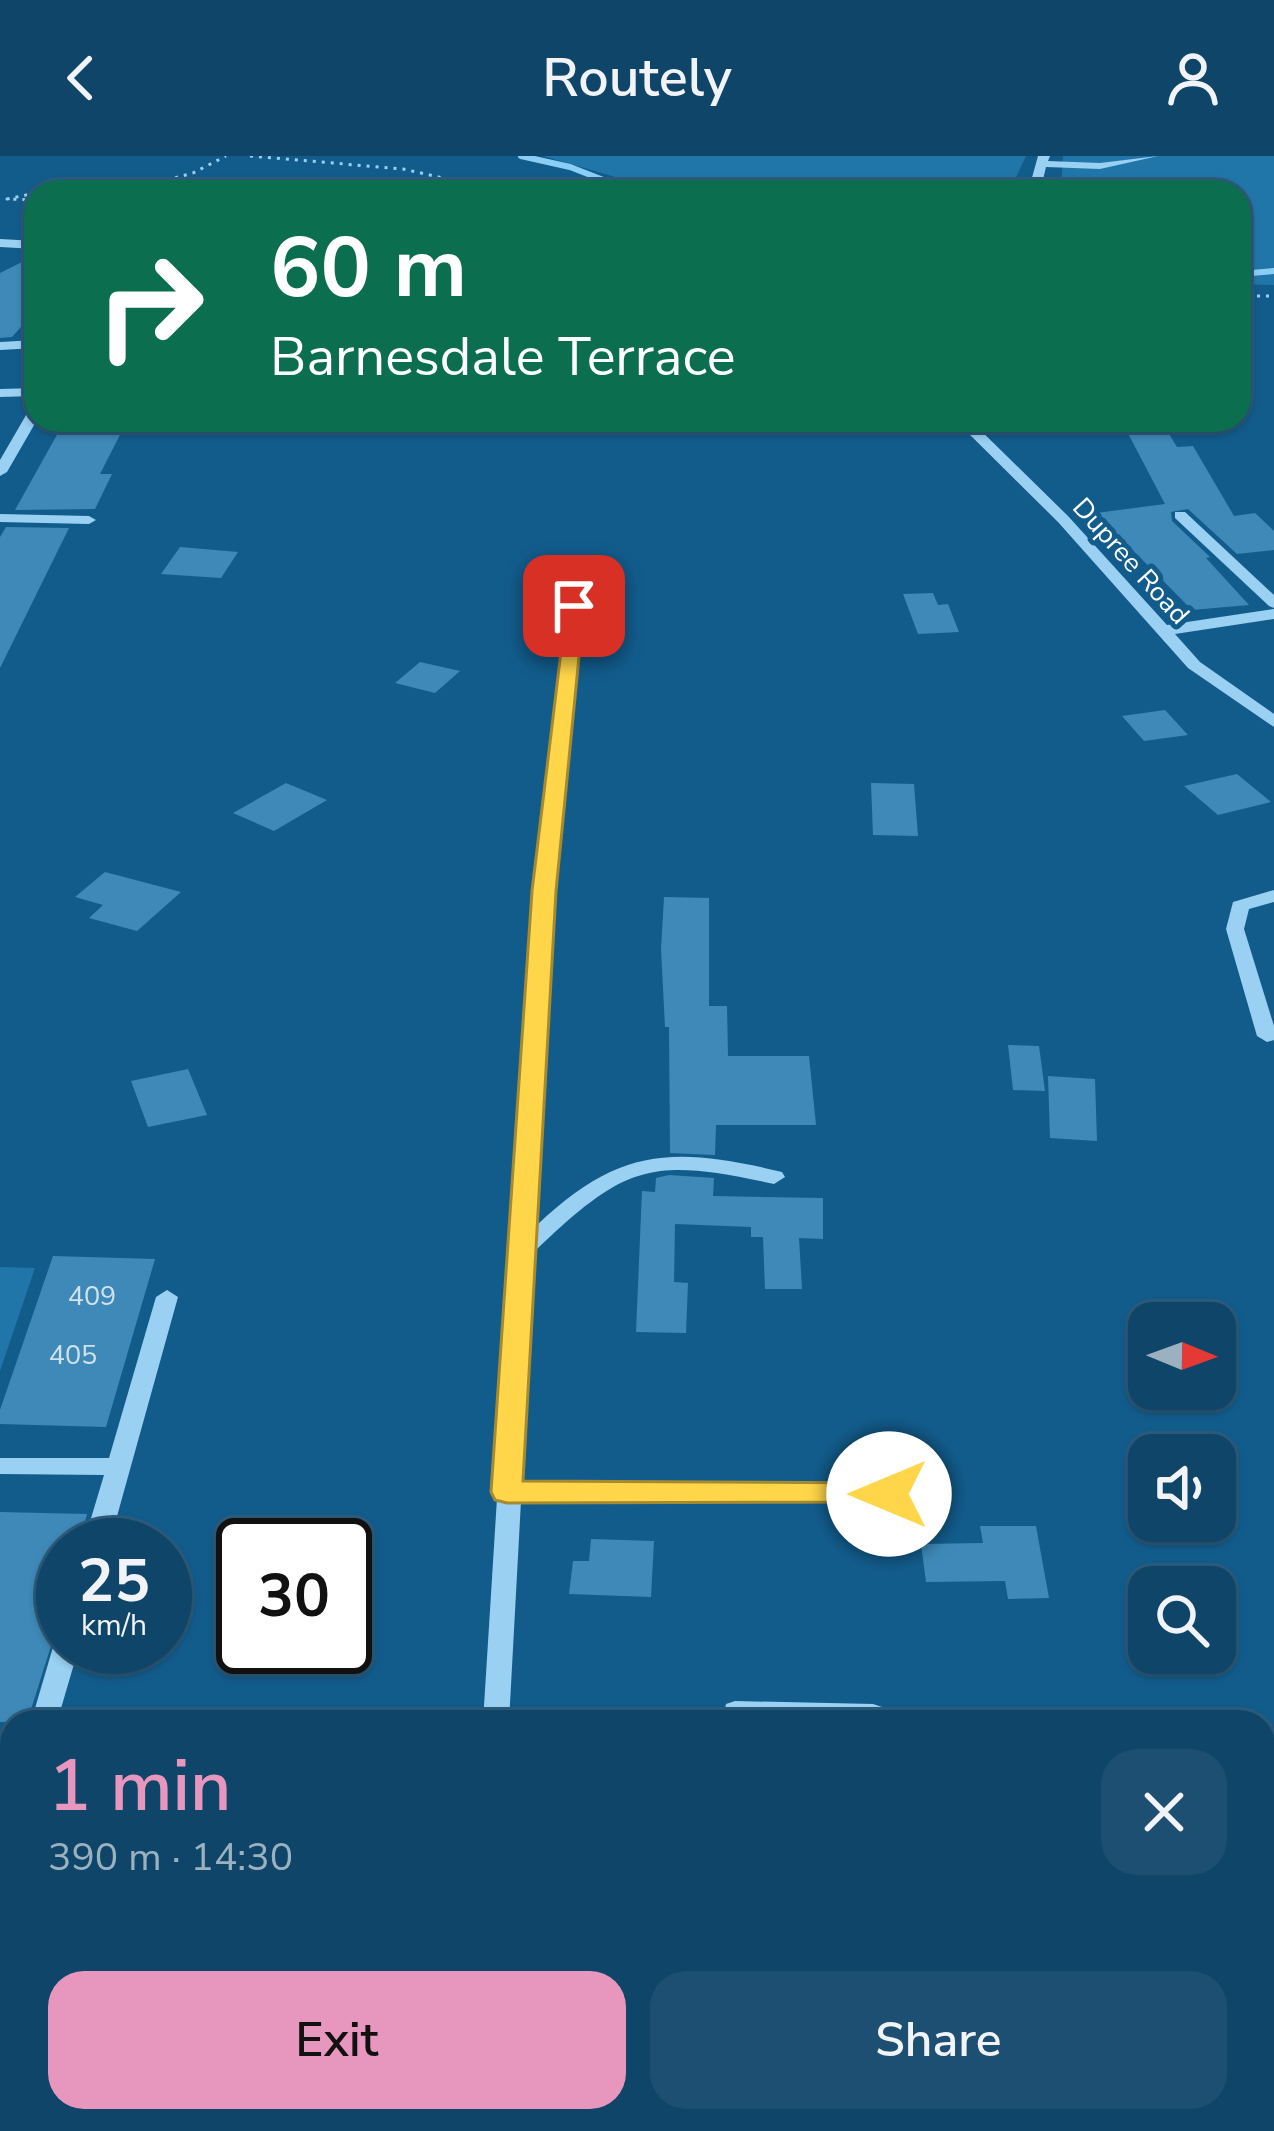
<!DOCTYPE html>
<meta charset="utf-8">
<style>
:root{--surface:#0e4569;--page:#1c4f71;--text:#f1f3f6;--muted:#9bb1c0;--line:#2e5d7d;--accent:#e797bd}
body{margin:0;font-family:"Nunito Sans",sans-serif;background:var(--page);color:var(--text);height:100vh;display:flex;flex-direction:column;font-size:45px;white-space:nowrap}
*{box-sizing:border-box;margin:0}
p{font-size:39px;color:var(--muted)}
.icon{flex:none;width:66px;height:66px;fill:none;stroke:currentColor;stroke-width:2;stroke-linecap:round;stroke-linejoin:round}
.map{position:relative;flex:1;overflow:hidden}
.drawer{position:absolute;left:0px;top:1554px;width:1275px;height:423px;display:flex;flex-direction:column;background:var(--surface);border-radius:36px 36px 0 0;box-shadow:0 3px 9px #0004,0 0 0 3px var(--line)}
.drawer>*{flex:none}
.banner{position:absolute;left:24px;top:24px;width:1227px;height:252px;border-radius:36px;box-shadow:0 3px 9px #0004,0 0 0 3px var(--line);background:#0b6e4f;color:#fff;overflow:hidden}
.needle{width:78px;rotate:91deg}
.tools{position:absolute;left:1128px;top:1146px;display:grid;gap:24px}
.tools a{display:grid;place-items:center;width:108px;height:108px;border-radius:24px;background:var(--surface);box-shadow:0 3px 9px #0004,0 0 0 3px var(--line);font-size:60px}
.speed{position:absolute;left:36px;top:1362px;display:flex;gap:24px;font-size:60px;font-weight:700;text-align:center}
.speed>*{display:grid;place-content:center;width:156px;height:156px;border-radius:50%;background:var(--surface);box-shadow:0 3px 9px #0004,0 0 0 3px var(--line);line-height:1}
.speed small{font-size:30px;font-weight:400}
.speed .limit{border:6px solid #111;border-radius:18px;background:#fff;color:#111}
.pin{position:absolute;display:grid;place-items:center;width:102px;height:102px;color:#fff;margin:-51px;border-radius:24px;box-shadow:0 6px 18px #0006}
.me{position:absolute;width:132px;margin:-66px;rotate:270deg;stroke-linejoin:round;filter:drop-shadow(0 0 9px #0008)}
.turn{display:flex;align-items:center;gap:42px;height:252px;padding:0 48px;font-size:54px}
.turn .icon{width:156px;height:156px;stroke-width:2.5}
.turn b{display:block;font-size:84px;line-height:102px}
.round{display:grid;place-items:center;flex:none;width:126px;height:126px;border-radius:36px;background:var(--page)}
.overview{display:flex;align-items:center;justify-content:space-between;height:204px;padding:0 48px}
h1{font-size:72px;font-weight:600;line-height:90px;color:var(--accent)}
.cta{display:flex;gap:24px;margin-top:auto;padding:24px 48px}
.cta a{flex:1;height:138px;border-radius:36px;background:var(--accent);color:#111;font-size:48px;font-weight:600;line-height:138px;text-align:center}
.cta a+a{background:var(--page);color:var(--text)}
header{display:flex;justify-content:space-between;align-items:center;height:156px;padding:0 48px;background:var(--surface);font-size:54px;font-weight:600}
.map>svg:first-child{display:block}
.green{fill:#2176a9}
.lines{fill:none;stroke-linecap:round;stroke-linejoin:round}
.stream{stroke:#8bcef5;stroke-width:6}
.building{fill:#3e89b8}
.path{stroke:#9ad0f1;stroke-width:3;stroke-dasharray:3 6;stroke-linecap:butt}
.minor{fill:#9ad0f1;fill-rule:evenodd}
.major{fill:#e4f3ff;fill-rule:evenodd}
.route{fill:#ffd54a;stroke:#a68a30;stroke-width:3}
.labels{text-anchor:middle;stroke-width:10;stroke-linejoin:round;paint-order:stroke}
.far-street-label{font-size:27px;fill:#fff;stroke:#125c8c}
.number-label{font-size:27px;fill:#cfe2ed}
</style>
<header><svg class="icon" aria-label="back" viewBox="0 0 24 24"><path d="M15 5l-7 7 7 7"/></svg>Routely<svg class="icon" aria-label="person" viewBox="0 0 24 24"><circle cx="12" cy="8" r="4"/><path d="M4 21q1-7 8-7t8 7"/></svg></header>
<div class="map">
<svg width="1274" height="1975" viewBox="0 0 1274 1975">
<rect width="100%" height="100%" fill="#125c8c"/>
<path class="green" d="M543 0H1026L1009 36H667Z
M1063 0H1274V129L1239 128V36H1061Z
M0 1111 35 1112 0 1215Z"/>
<g class="lines">
<path class="stream" d="M521 0 570 11 634 36
M1239 118 1274 115"/>
</g>
<path class="building" d="M36 99V154L12 181 0 182V117Z
M1121 264H1150L1156 274 1166 273 1177 291 1193 290 1234 360 1255 357 1274 375V394L1237 398 1188 353 1171 356 1172 365 1210 401 1206 402 1249 449 1192 454 1096 357 1165 348Z
M63 268 125 269 100 318H112L95 353 15 354Z
M6 371 69 372 0 512V381Z
M180 391 238 396 221 422 161 418Z
M933 437 938 449 948 448 959 476 918 478 903 438Z
M420 506 460 515 435 537 395 527Z
M1165 554 1188 579 1144 585 1122 560Z
M1237 618 1271 646 1218 659 1184 630Z
M286 627 327 644 274 675 233 657Z
M871 627 914 628 918 680 873 679Z
M105 716 181 736 137 775 89 762 103 749 75 741Z
M664 741 709 742V850H727L728 900H809L816 969H716L715 999 670 997 669 871H665L661 793Z
M1008 889 1039 890 1045 935 1013 934Z
M188 913 207 959 148 971 131 925Z
M1048 920 1095 923 1097 985 1050 982Z
M669 1019 714 1022 713 1040 823 1042V1083L799 1082 802 1133H765L763 1081H751V1071L675 1068 674 1126 688 1127 686 1177 636 1176 642 1035 655 1036 656 1022Z
M53 1100 155 1103 106 1271 0 1268V1254Z
M0 1356 87 1358 79 1389H63V1452L27 1566H0Z
M980 1370H1036L1049 1442 1008 1443 1005 1425 926 1426 921 1388 983 1387Z
M591 1383 654 1385 651 1441 569 1438 573 1405H589Z"/>
<g class="lines">
<path class="path" d="M250 0 403 13 506 36
M123 36 193 17 226 0
M36 37 7 43 36 44
M1239 140H1274"/>
<path class="minor" d="M1038 0H1050L1048 5 1100 7 1158 0 1100 13 1046 11 1040 36H1028Z
M0 83 36 85V93L0 91Z
M36 184V192L0 194V186Z
M36 232V240L0 241V233Z
M36 250 37 264 7 316 0 320V304L29 254Z
M955 264H970L1068 360 1167 469 1274 453V463L1175 478 1200 506 1274 558V571L1188 512 1058 366Z
M1175 356H1185L1274 439V452L1269 450 1175 362Z
M0 358 89 360 96 364 89 368 0 366Z
M574 445 582 450 553 735 536 1070C619 991 673 990 782 1016L785 1021 774 1028C650 1001 626 1008 534 1096L522 1327 936 1329 945 1332 948 1338 945 1344 936 1347 521 1345 509 1566H483L535 735 566 450Z
M1274 734V746L1249 753 1244 773 1274 870V884L1267 886 1257 880 1226 773 1233 746Z
M167 1134 178 1141 109 1389H83L104 1319 0 1318V1302H109L156 1141Z
M63 1482V1491H79L57 1566H31L53 1491 57 1484Z
M735 1545 873 1548 882 1551 886 1558 880 1566H722L726 1548Z"/>
<path class="major" d="M1263 1877H1274V1915H1263Z
M30 1965H159L154 1975H25Z"/>
</g>
<path class="route" d="M567 446 584 450 556 735 523 1325 889 1327 900 1330 905 1338 900 1346 507 1347 495 1344 491 1336 532 735Z"/>
<g class="labels">
<g class="far-street-label">
<text transform="translate(1131 405) rotate(48)" y="9">Dupree Road</text>
</g>
<g class="number-label">
<text x="92" y="1149">409</text>
<text x="73" y="1208">405</text>
</g>
</g>
</svg>
<div class="tools">
<a><svg class="needle" viewBox="-14 -14 28 28"><path d="M0-13l5 13h-10z" fill="#e53935"/><path d="M0 13l5-13h-10z" fill="#9bb1c0"/></svg></a>
<a><svg class="icon" aria-label="sound" viewBox="0 0 24 24"><path d="M4 9h4l5-4v14l-5-4H4zM17 9q2 3 0 6"/></svg></a>
<a><svg class="icon" aria-label="search" viewBox="0 0 24 24"><circle cx="10" cy="10" r="6"/><path d="M15 15l6 6"/></svg></a>
</div>
<div class="speed"><div>25<small>km/h</small></div><div class="limit">30</div></div>
<div class="pin" style="left:574px;top:450px;background:#d93025"><svg class="icon" aria-label="arrive" viewBox="0 0 24 24"><path d="M6 21V4h12l-3 4 3 4H6"/></svg></div>
<svg class="me" style="left:889px;top:1338px" viewBox="-20 -20 40 40"><circle r="19" fill="#fff"/><path d="M0-13L10 11 0 6-10 11z" fill="#ffd54a"/></svg>
<div class="banner">
<div class="turn"><svg class="icon" aria-label="right" viewBox="0 0 24 24"><path d="M7 20v-9h11M14 6l5 5-5 5"/></svg><div><b>60 m</b>Barnesdale Terrace</div></div>
</div>
<section class="drawer">
<div class="overview"><div><h1>1 min</h1><p>390 m · 14:30</p></div><a class="round"><svg class="icon" aria-label="close" viewBox="0 0 24 24"><path d="M6 6l12 12M18 6L6 18"/></svg></a></div>
<div class="cta"><a>Exit</a><a>Share</a></div>
</section>
</div>
